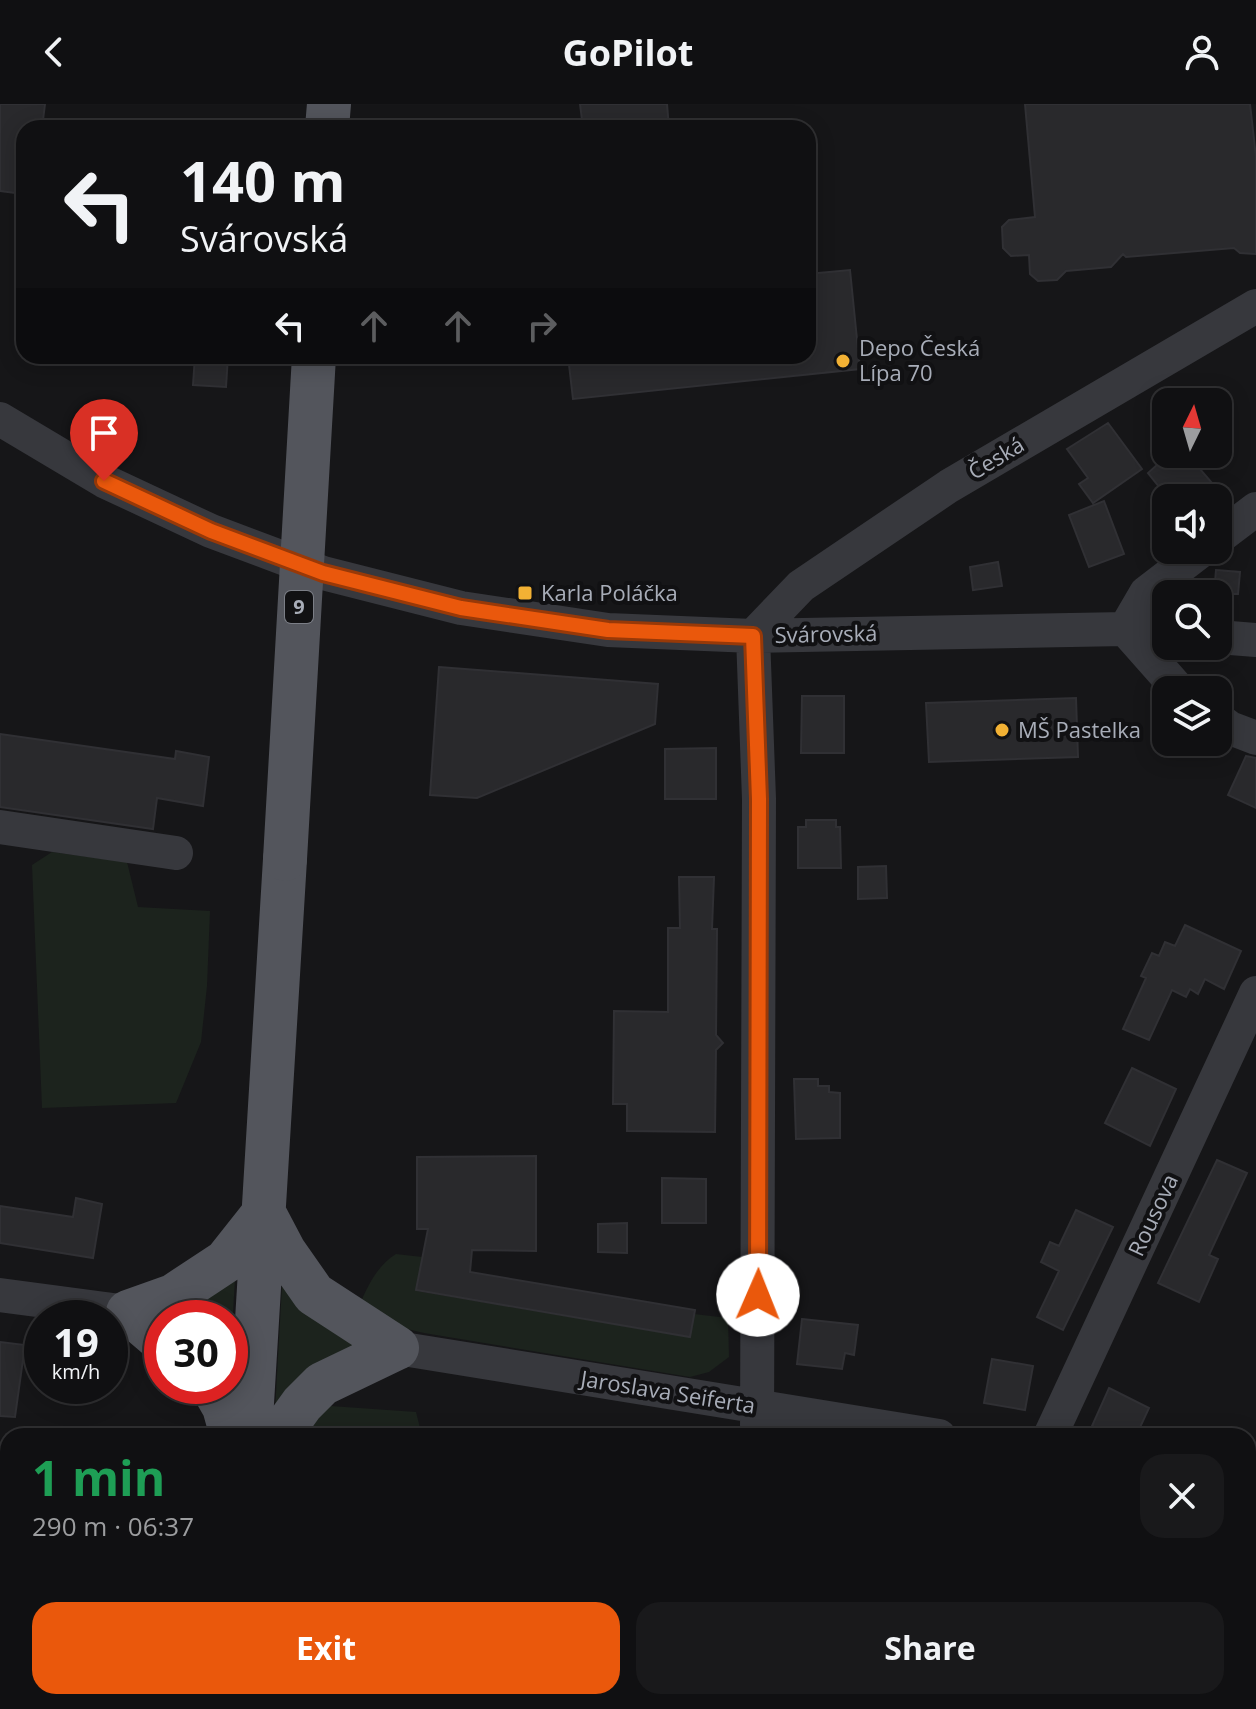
<!DOCTYPE html>
<meta charset="utf-8">
<style>
:root{--surface:#101012;--page:#19191b;--text:#f1f3f6;--muted:#9c9d9f;--line:#303032;--accent:#ea580c}
body{margin:0;font-family:"Open Sans",sans-serif;background:var(--page);color:var(--text);height:100vh;display:flex;flex-direction:column;font-size:30px;white-space:nowrap}
*{box-sizing:border-box;margin:0}
p{font-size:26px;color:var(--muted)}
.icon{flex:none;width:44px;height:44px;fill:none;stroke:currentColor;stroke-width:2;stroke-linecap:round;stroke-linejoin:round}
.map{position:relative;flex:1;overflow:hidden}
.sheet{position:absolute;left:0px;top:1324px;width:1256px;height:282px;display:flex;flex-direction:column;background:var(--surface);border-radius:24px 24px 0 0;box-shadow:0 4px 20px #0003,0 0 0 2px var(--line)}
.sheet>*{flex:none}
.guide{position:absolute;left:16px;top:16px;width:800px;height:244px;border-radius:24px;box-shadow:0 4px 20px #0003,0 0 0 2px var(--line);background:#101012;color:var(--text);overflow:hidden}
.needle{width:52px;rotate:5deg}
.controls{position:absolute;left:1152px;top:284px;display:grid;gap:16px}
.controls a{display:grid;place-items:center;width:80px;height:80px;border-radius:16px;background:var(--surface);box-shadow:0 4px 20px #0003,0 0 0 2px var(--line);font-size:40px}
.speed{position:absolute;left:24px;top:1196px;display:flex;gap:16px;font-size:40px;font-weight:700;text-align:center}
.speed>*{display:grid;place-content:center;width:104px;height:104px;border-radius:50%;background:var(--surface);box-shadow:0 4px 20px #0003,0 0 0 2px var(--line);line-height:1}
.speed small{font-size:20px;font-weight:400}
.speed .limit{border:12px solid #d22;background:#fff;color:#111}
.pin{position:absolute;display:grid;place-items:center;width:68px;height:68px;color:#fff;margin:-82px -34px;border-radius:50% 50% 50% 0;rotate:-45deg;box-shadow:0 0 8px #0007}
.pin .icon{rotate:45deg}
.me{position:absolute;width:88px;margin:-44px;rotate:1deg;stroke-linejoin:round;filter:drop-shadow(0 0 6px #0008)}
.turn{display:flex;align-items:center;gap:28px;height:168px;padding:0 32px;font-size:36px}
.turn .icon{width:104px;height:104px;stroke-width:2.5}
.turn b{display:block;font-size:56px;line-height:68px}
.lanes{display:flex;align-items:center;height:76px;padding:0 32px;background:#0003;justify-content:center;gap:40px;direction:ltr}
.lanes .off{opacity:.35}
.round{display:grid;place-items:center;flex:none;width:84px;height:84px;border-radius:24px;background:var(--page)}
.head{display:flex;align-items:center;justify-content:space-between;height:136px;padding:0 32px}
h1{font-size:48px;font-weight:700;line-height:60px;color:#1e9e55}
.primary-button{display:flex;gap:16px;margin-top:auto;padding:16px 32px}
.primary-button a{flex:1;height:92px;border-radius:24px;background:var(--accent);color:#fff;font-size:32px;font-weight:700;line-height:92px;text-align:center}
.primary-button a+a{background:var(--page);color:var(--text)}
header{display:flex;justify-content:space-between;align-items:center;height:104px;padding:0 32px;background:var(--surface);font-size:36px;font-weight:700}
.map>svg:first-child{display:block}
.green{fill:#1c231d}
.building{fill:#29292c;stroke:#303034;stroke-width:2}
.lines{fill:none;stroke-linecap:round;stroke-linejoin:round}
.minor{stroke:#37383d;stroke-width:34}
.major{stroke:#53555c;stroke-width:44}
.major-bridge{stroke:#53555c;stroke-width:44}
.route-casing{stroke:#983908;stroke-width:20}
.route{stroke:#ea580c;stroke-width:14}
.poi-dot{fill:#f2b134;stroke:#111113;stroke-width:3}
.labels{text-anchor:middle;stroke-width:8;stroke-linejoin:round;paint-order:stroke}
.shield{fill:#111113;stroke:#7b7e86;stroke-width:2}
.shield-label{font-size:20px;font-weight:bold;fill:#a8adb8}
.poi-label{font-size:22px;fill:#a8adb8;stroke:#111113;text-anchor:start}
.street-label{font-size:22px;fill:#a8adb8;stroke:#111113}
</style>
<header><svg class="icon" aria-label="back" viewBox="0 0 24 24"><path d="M15 5l-7 7 7 7"/></svg>GoPilot<svg class="icon" aria-label="person" viewBox="0 0 24 24"><circle cx="12" cy="8" r="4"/><path d="M4 21q1-7 8-7t8 7"/></svg></header>
<div class="map">
<svg width="1256" height="1605" viewBox="0 0 1256 1605">
<rect width="100%" height="100%" fill="#161618"/>
<path class="green" d="M52 748 127 758 138 803 210 807 207 882 201 938 176 999 42 1004 32 761Z
M396 1150 422 1153 417 1187 689 1233 694 1210 728 1214 729 1253 709 1268 690 1273 424 1229 390 1221 357 1207C366 1186 375 1163 396 1150Z
M235 1175 230 1260V1214H166Z
M282 1182 372 1239 275 1307Z
M302 1300 416 1308 422 1332H295Z
M275 1598H477L478 1605H274Z"/>
<path class="building" d="M0 0H45L42 24H24V90L0 87Z
M580 0H667L669 24H583Z
M1025 0H1250L1256 53V150L1240 149 1234 144 1126 153 1123 150 1111 163 1066 167 1057 176 1038 177 1030 170 1029 151 1011 152 1003 144 1002 123 1009 116 1035 113Z
M850 166 860 265 573 295 568 252H808V170Z
M195 252H228L226 283 193 281Z
M1108 319 1142 365 1093 399 1079 380 1088 374 1067 345Z
M1169 350H1187L1225 394H1168L1148 369Z
M1104 397 1124 450 1089 463 1069 411Z
M998 458 1002 482 973 486 970 463Z
M1216 466 1240 468 1238 490H1214Z
M439 563 658 580 655 620 477 694 430 691Z
M802 592H844V649H801Z
M1076 594 1078 653 929 658 926 599Z
M0 630 175 655 176 647 209 653 203 702 157 694 153 725 0 703Z
M716 644V695H665V645Z
M1246 652 1256 654V704L1228 691Z
M806 716H836V723H840L841 764H798V723H806Z
M886 762 887 794 858 795V763Z
M679 773H714L712 825H717L716 931 723 939 716 946 715 1028 627 1027V1000H613L614 907 668 908V824H680Z
M1185 821 1241 847 1224 885 1205 875 1198 890 1190 885 1186 893 1172 886 1149 936 1123 925 1146 874 1141 872 1152 849 1159 852 1165 838 1175 842Z
M1132 964 1176 985 1150 1042 1105 1019Z
M794 975H818V982H829V988L840 989V1034L796 1035Z
M536 1052V1147L472 1146 470 1168 695 1206 690 1233 416 1186 428 1125H417V1053Z
M1217 1056 1247 1069 1209 1151 1218 1155 1199 1198 1158 1179Z
M662 1074 706 1075V1119H662Z
M76 1094 102 1100 93 1154 0 1139V1102L73 1113Z
M1076 1106 1113 1123 1063 1226 1037 1213 1059 1167 1041 1158 1050 1138 1059 1142Z
M627 1119V1149L598 1148V1120Z
M802 1215 858 1221 854 1251 845 1249 842 1265 797 1260Z
M0 1238 25 1241 15 1313 0 1312Z
M992 1255 1033 1262 1025 1306 984 1299Z
M1109 1284 1149 1304 1136 1332H1114L1092 1322Z"/>
<g class="lines">
<path class="minor" d="M0 315 104 377 211 427 323 469 461 504 608 526 753 532 1125 525 1166 528
M1218 434 1256 405
M1125 525 1146 489 1202 446
M1125 525 1179 586
M753 532 759 695 757 1332
M753 532 801 482 949 382 1256 202
M1218 533 1256 536
M1218 615 1230 624 1256 634
M0 723 176 749
M0 1191 128 1208
M397 1244 939 1332
M1050 1332 1256 889
M1248 1447 1256 1451
M757 1605V1598"/>
<path class="major" d="M327 24 329 0
M264 1109 284 1147 314 1190 397 1244
M162 1237 128 1208 173 1192 226 1157 264 1109
M212 1282 224 1303 232 1332
M250 1332 285 755
M279 1332 302 1300 322 1280 397 1244
M235 1605 236 1598"/>
<path class="major-bridge" d="M285 755 314 252"/>
</g>
<g class="lines">
<defs>
<path id="route" d="M104 377 211 427 323 469 461 504 608 526 753 532 759 695 758 1191"/>
</defs>
<use href="#route" class="route-casing"/>
<use href="#route" class="route"/>
</g>
<g class="poi-dot">
<circle cx="843" cy="257" r="8"/>
<rect x="517" y="481" width="16" height="16" rx="4"/>
<circle cx="1002" cy="626" r="8"/>
</g>
<g class="labels">
<rect class="shield" x="285" y="487" width="28" height="32" rx="6"/>
<g class="shield-label">
<text x="299" y="510">9</text>
</g>
<g class="poi-label">
<text x="859" y="252">Depo Česká<tspan x="859" dy="25">Lípa 70</tspan></text>
<text x="541" y="497">Karla Poláčka</text>
<text x="1018" y="634">MŠ Pastelka</text>
</g>
<g class="street-label">
<text transform="translate(996 354) rotate(-31)" y="8">Česká</text>
<text transform="translate(826 530) rotate(-1)" y="8">Svárovská</text>
<text transform="translate(1153 1111) rotate(-65)" y="8">Rousova</text>
<text transform="translate(668 1288) rotate(9)" y="8">Jaroslava Seiferta</text>
</g>
</g>
</svg>
<div class="controls">
<a><svg class="needle" viewBox="-14 -14 28 28"><path d="M0-13l5 13h-10z" fill="#e53935"/><path d="M0 13l5-13h-10z" fill="#9c9d9f"/></svg></a>
<a><svg class="icon" aria-label="sound" viewBox="0 0 24 24"><path d="M4 9h4l5-4v14l-5-4H4zM17 9q2 3 0 6"/></svg></a>
<a><svg class="icon" aria-label="search" viewBox="0 0 24 24"><circle cx="10" cy="10" r="6"/><path d="M15 15l6 6"/></svg></a>
<a><svg class="icon" aria-label="layers" viewBox="0 0 24 24"><path d="M12 4l9 5-9 5-9-5zM3 14l9 5 9-5"/></svg></a>
</div>
<div class="speed"><div>19<small>km/h</small></div><div class="limit">30</div></div>
<div class="pin" style="left:104px;top:377px;background:#d93025"><svg class="icon" aria-label="arrive" viewBox="0 0 24 24"><path d="M6 21V4h12l-3 4 3 4H6"/></svg></div>
<svg class="me" style="left:758px;top:1191px" viewBox="-20 -20 40 40"><circle r="19" fill="#fff"/><path d="M0-13L10 11 0 6-10 11z" fill="#ea580c"/></svg>
<div class="guide">
<div class="turn"><svg class="icon" aria-label="left" viewBox="0 0 24 24"><path d="M17 20v-9H6M10 6l-5 5 5 5"/></svg><div><b>140 m</b>Svárovská</div></div>
<div class="lanes"><svg class="icon" aria-label="left" viewBox="0 0 24 24"><path d="M17 20v-9H6M10 6l-5 5 5 5"/></svg><svg class="icon off" aria-label="ahead" viewBox="0 0 24 24"><path d="M12 20V5M6 11l6-6 6 6"/></svg><svg class="icon off" aria-label="ahead" viewBox="0 0 24 24"><path d="M12 20V5M6 11l6-6 6 6"/></svg><svg class="icon off" aria-label="right" viewBox="0 0 24 24"><path d="M7 20v-9h11M14 6l5 5-5 5"/></svg></div>
</div>
<section class="sheet">
<div class="head"><div><h1>1 min</h1><p>290 m · 06:37</p></div><a class="round"><svg class="icon" aria-label="close" viewBox="0 0 24 24"><path d="M6 6l12 12M18 6L6 18"/></svg></a></div>
<div class="primary-button"><a>Exit</a><a>Share</a></div>
</section>
</div>
